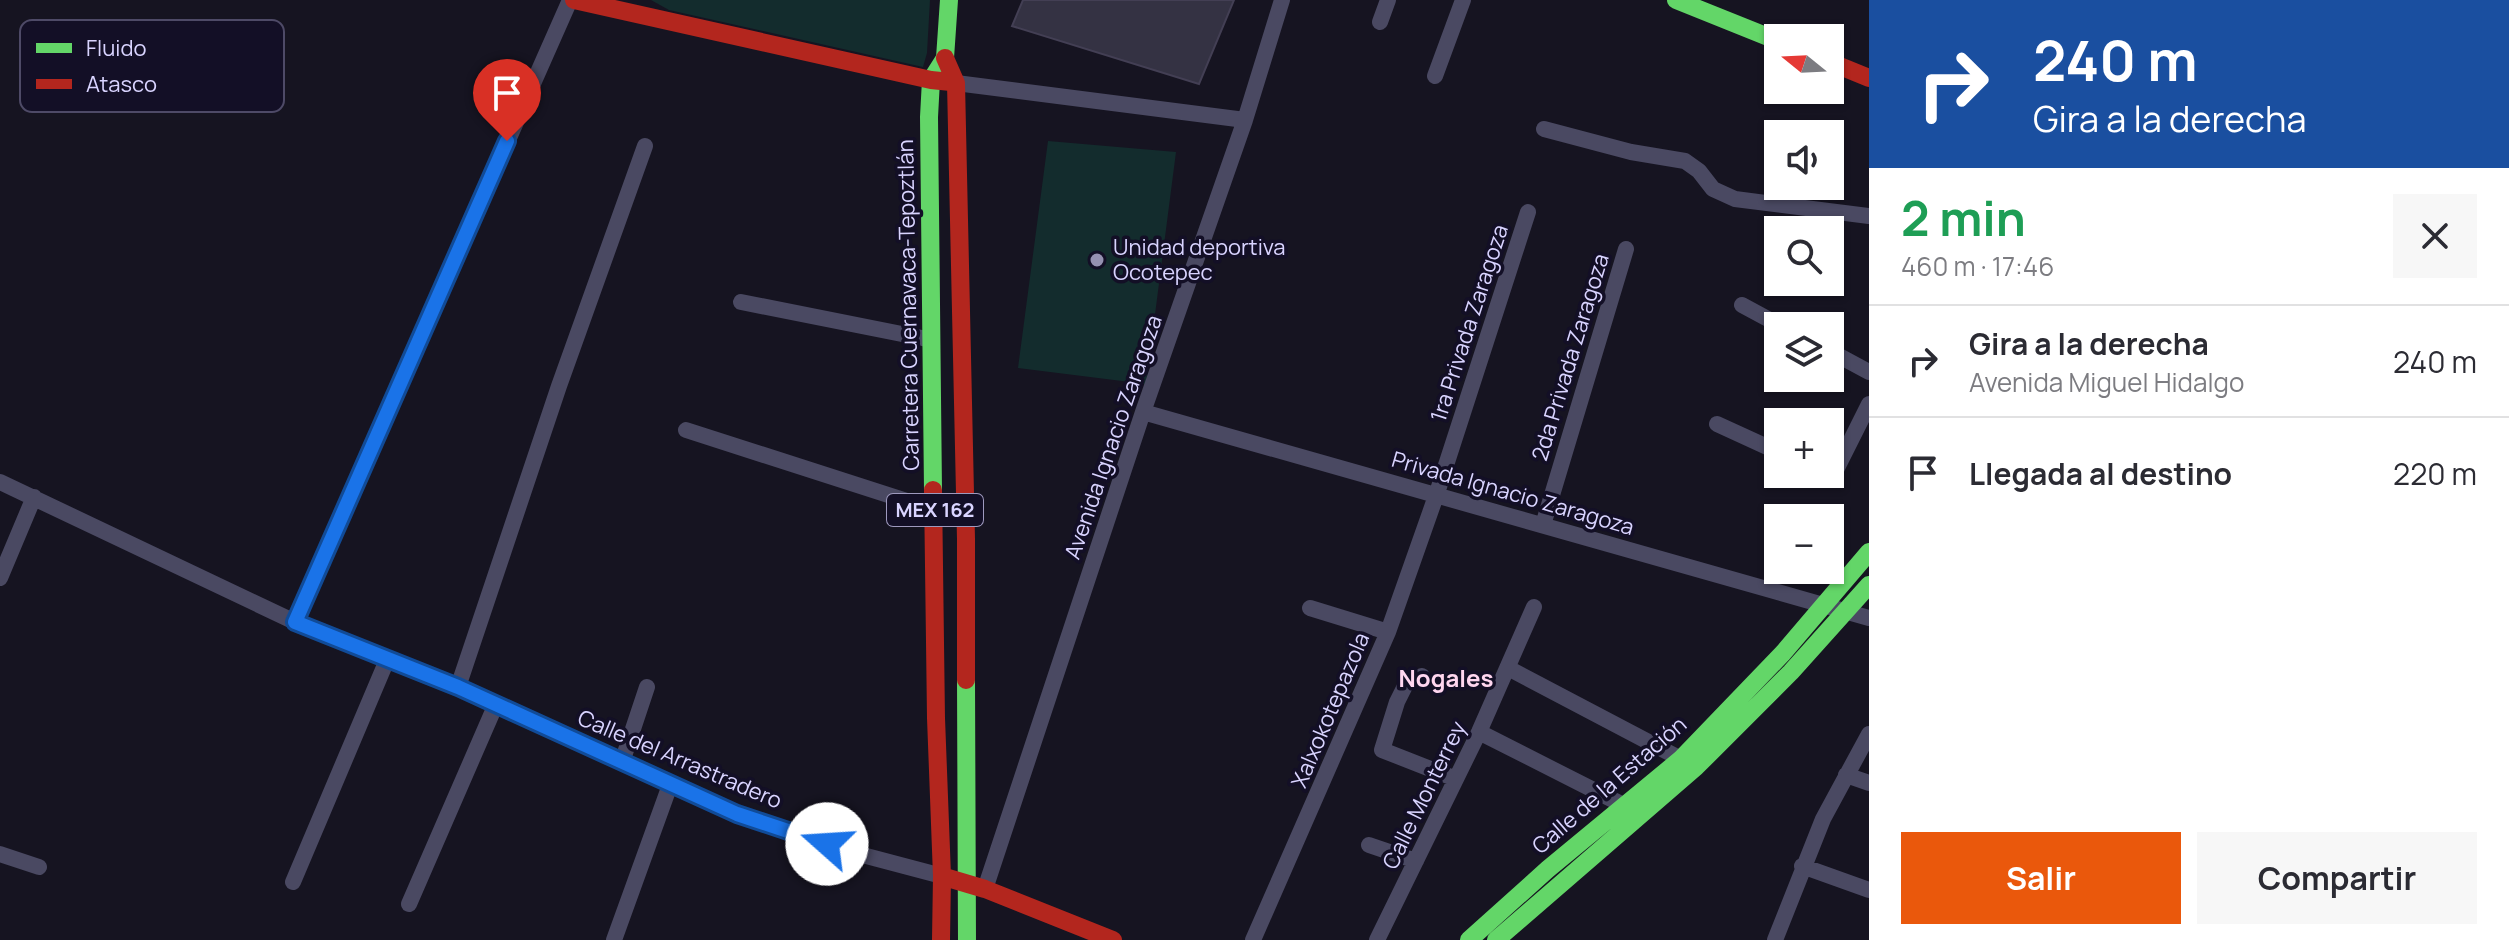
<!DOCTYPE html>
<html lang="es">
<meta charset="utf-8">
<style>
:root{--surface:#fff;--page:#f7f7f7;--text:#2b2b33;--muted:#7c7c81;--line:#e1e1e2;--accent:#ea580c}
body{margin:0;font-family:Manrope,sans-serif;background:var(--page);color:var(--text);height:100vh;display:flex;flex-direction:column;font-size:30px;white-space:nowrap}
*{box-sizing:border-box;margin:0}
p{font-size:26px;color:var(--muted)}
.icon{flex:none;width:44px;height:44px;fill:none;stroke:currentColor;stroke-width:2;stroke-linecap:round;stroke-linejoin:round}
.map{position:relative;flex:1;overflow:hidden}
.sheet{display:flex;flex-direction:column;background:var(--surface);width:640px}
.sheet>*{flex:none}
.top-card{background:#1a4fa0;color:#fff;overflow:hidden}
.needle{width:52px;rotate:288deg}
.fabs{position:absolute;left:1764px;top:24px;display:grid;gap:16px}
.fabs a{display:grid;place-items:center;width:80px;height:80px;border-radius:0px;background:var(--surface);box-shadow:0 2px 6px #0004;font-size:40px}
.pin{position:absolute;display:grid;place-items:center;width:68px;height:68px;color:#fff;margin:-82px -34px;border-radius:50% 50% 50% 0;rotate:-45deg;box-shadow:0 0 8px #0007}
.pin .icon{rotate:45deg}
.me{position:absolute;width:88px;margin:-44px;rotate:289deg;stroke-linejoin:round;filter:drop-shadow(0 0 6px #0008)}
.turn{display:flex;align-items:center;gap:28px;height:168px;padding:0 32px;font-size:36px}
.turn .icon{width:104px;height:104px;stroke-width:2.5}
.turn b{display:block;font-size:56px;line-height:68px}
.round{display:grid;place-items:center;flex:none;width:84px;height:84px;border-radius:0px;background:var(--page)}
.overview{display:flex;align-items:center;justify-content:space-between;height:136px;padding:0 32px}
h1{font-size:48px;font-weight:700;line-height:60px;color:#1e9e55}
.cta{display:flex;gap:16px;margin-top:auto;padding:16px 32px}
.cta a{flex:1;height:92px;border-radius:0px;background:var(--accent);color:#fff;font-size:32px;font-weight:700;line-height:92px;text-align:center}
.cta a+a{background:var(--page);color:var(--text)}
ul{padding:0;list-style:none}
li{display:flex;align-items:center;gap:24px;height:112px;padding:0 32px;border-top:2px solid var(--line)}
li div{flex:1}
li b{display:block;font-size:30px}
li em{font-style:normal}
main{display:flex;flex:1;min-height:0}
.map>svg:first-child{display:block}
.green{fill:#132c2d}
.building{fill:#343243;stroke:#433f54;stroke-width:2}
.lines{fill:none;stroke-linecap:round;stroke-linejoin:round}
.street{stroke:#4a4962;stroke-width:16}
.fast{stroke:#63d668;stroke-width:18}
.jam{stroke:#b3261e;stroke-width:18}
.route-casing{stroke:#114b97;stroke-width:20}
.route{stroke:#1a73e8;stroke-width:14}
.poi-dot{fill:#9591b1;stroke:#130f26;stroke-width:3}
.labels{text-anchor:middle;stroke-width:7;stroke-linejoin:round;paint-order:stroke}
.shield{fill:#130f26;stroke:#9e99be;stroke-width:2}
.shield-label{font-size:20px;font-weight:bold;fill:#d9d4ff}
.poi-label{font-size:22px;fill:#d9d4ff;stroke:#130f26;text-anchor:start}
.street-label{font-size:22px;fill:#d9d4ff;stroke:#130f26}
.neighbourhood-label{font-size:24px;font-weight:bold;fill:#ffd6f0;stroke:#130f26}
.key{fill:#130f26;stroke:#4e4a67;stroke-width:2}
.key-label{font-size:22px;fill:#d9d4ff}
</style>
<main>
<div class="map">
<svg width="1869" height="940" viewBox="0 0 1869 940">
<rect width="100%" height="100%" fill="#161421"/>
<path class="green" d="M651 0H930L927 53 923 67 669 10Z
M1048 141 1176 152 1146 384 1018 368Z"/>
<path class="building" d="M1023 0H1234L1199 84 1012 26Z"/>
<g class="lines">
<path class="street" d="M1380 22 1388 0
M1435 76 1463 0
M956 83 1245 120
M1544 129 1631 152 1685 161 1699 171 1713 189 1735 199 1869 216
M741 302 932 340
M1742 305 1781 326
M1830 351 1869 372
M1143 412 1869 618
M1717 424 1778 452
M686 430 935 510
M1830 473 1836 470 1869 404
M0 482 295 622 458 687 737 814 855 853 942 876
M1543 525 1626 249
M0 578 34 497
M1310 608 1388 632
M295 622 570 0
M1508 668 1681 759
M1422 676 1406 684 1397 702 1382 750 1456 779
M458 687 559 386 645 146
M1479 732 1631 809
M622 762 647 687
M1846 775 1869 783
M1369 845 1416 861
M0 854 39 867
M1802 866 1869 890
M293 882 387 660
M985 889 1143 412 1245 120 1282 0
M409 904 496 704
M614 940 670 785
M1253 940 1388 632 1437 493 1528 212
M1377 940 1479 732 1534 607
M1775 940 1823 819 1869 734"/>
<path class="fast" d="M1676 0 1778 41
M933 490 929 117 931 80 945 58 949 0
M966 680 967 940
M1469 940 1548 869 1681 759 1783 653 1869 552
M1496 940 1696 767 1791 672 1869 585"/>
<path class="jam" d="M574 0 931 80 951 82
M945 58 956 83 966 539V680
M1830 62 1869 78
M933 490 936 718 942 876 941 940
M948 878 985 889 1113 940"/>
</g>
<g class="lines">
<defs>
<path id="route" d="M507 141 295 622 458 687 737 814 827 844"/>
</defs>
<use href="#route" class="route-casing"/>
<use href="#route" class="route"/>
</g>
<circle class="poi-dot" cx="1097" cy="260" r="8"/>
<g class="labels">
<rect class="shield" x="887" y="494" width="96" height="32" rx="6"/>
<g class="shield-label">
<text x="935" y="517">MEX 162</text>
</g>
<g class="poi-label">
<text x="1113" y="255">Unidad deportiva<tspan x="1113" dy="25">Ocotepec</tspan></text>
</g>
<g class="street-label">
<text transform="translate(908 305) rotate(-91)" y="8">Carretera Cuernavaca-Tepoztlán</text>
<text transform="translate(1469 323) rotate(-72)" y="8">1ra Privada Zaragoza</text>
<text transform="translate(1570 357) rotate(-73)" y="8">2da Privada Zaragoza</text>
<text transform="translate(1113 437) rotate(-71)" y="8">Avenida Ignacio Zaragoza</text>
<text transform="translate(1513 493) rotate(16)" y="8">Privada Ignacio Zaragoza</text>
<text transform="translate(1330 710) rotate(-67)" y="8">Xalxokotepazola</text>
<text transform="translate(680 759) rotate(23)" y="8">Calle del Arrastradero</text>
<text transform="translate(1609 785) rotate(-41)" y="8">Calle de la Estación</text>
<text transform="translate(1424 795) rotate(-64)" y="8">Calle Monterrey</text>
</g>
<g class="neighbourhood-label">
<text x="1446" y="687">Nogales</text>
</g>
</g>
<rect x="20" y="20" width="264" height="92" rx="12" class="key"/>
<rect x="36" y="43" width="36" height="10" fill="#63d668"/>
<rect x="36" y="79" width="36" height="10" fill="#b3261e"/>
<g class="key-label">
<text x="86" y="56">Fluido</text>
<text x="86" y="92">Atasco</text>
</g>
</svg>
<div class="fabs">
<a><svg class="needle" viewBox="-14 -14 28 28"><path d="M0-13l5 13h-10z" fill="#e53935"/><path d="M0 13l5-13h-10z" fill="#7c7c81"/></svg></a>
<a><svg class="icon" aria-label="sound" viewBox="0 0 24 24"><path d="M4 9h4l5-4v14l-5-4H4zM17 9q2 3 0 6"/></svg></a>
<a><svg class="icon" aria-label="search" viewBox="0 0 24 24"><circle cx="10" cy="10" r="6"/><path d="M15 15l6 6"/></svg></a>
<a><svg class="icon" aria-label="layers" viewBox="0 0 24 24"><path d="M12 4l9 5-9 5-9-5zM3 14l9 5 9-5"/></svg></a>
<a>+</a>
<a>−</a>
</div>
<div class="pin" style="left:507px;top:141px;background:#d93025"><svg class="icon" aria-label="arrive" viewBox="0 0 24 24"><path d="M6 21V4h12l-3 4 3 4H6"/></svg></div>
<svg class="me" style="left:827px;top:844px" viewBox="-20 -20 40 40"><circle r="19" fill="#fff"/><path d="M0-13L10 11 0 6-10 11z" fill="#1a73e8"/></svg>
</div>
<section class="sheet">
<div class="top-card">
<div class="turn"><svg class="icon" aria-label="right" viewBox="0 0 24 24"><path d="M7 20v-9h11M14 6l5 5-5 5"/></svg><div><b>240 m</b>Gira a la derecha</div></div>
</div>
<div class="overview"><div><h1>2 min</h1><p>460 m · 17:46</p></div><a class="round"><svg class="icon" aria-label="close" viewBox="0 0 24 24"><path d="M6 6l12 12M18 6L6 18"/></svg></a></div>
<ul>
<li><svg class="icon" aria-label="right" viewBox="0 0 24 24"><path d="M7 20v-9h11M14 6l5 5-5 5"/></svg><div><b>Gira a la derecha</b><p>Avenida Miguel Hidalgo</p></div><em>240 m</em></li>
<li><svg class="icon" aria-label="arrive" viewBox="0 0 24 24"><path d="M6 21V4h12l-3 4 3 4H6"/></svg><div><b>Llegada al destino</b></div><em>220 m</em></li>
</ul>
<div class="cta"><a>Salir</a><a>Compartir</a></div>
</section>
</main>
